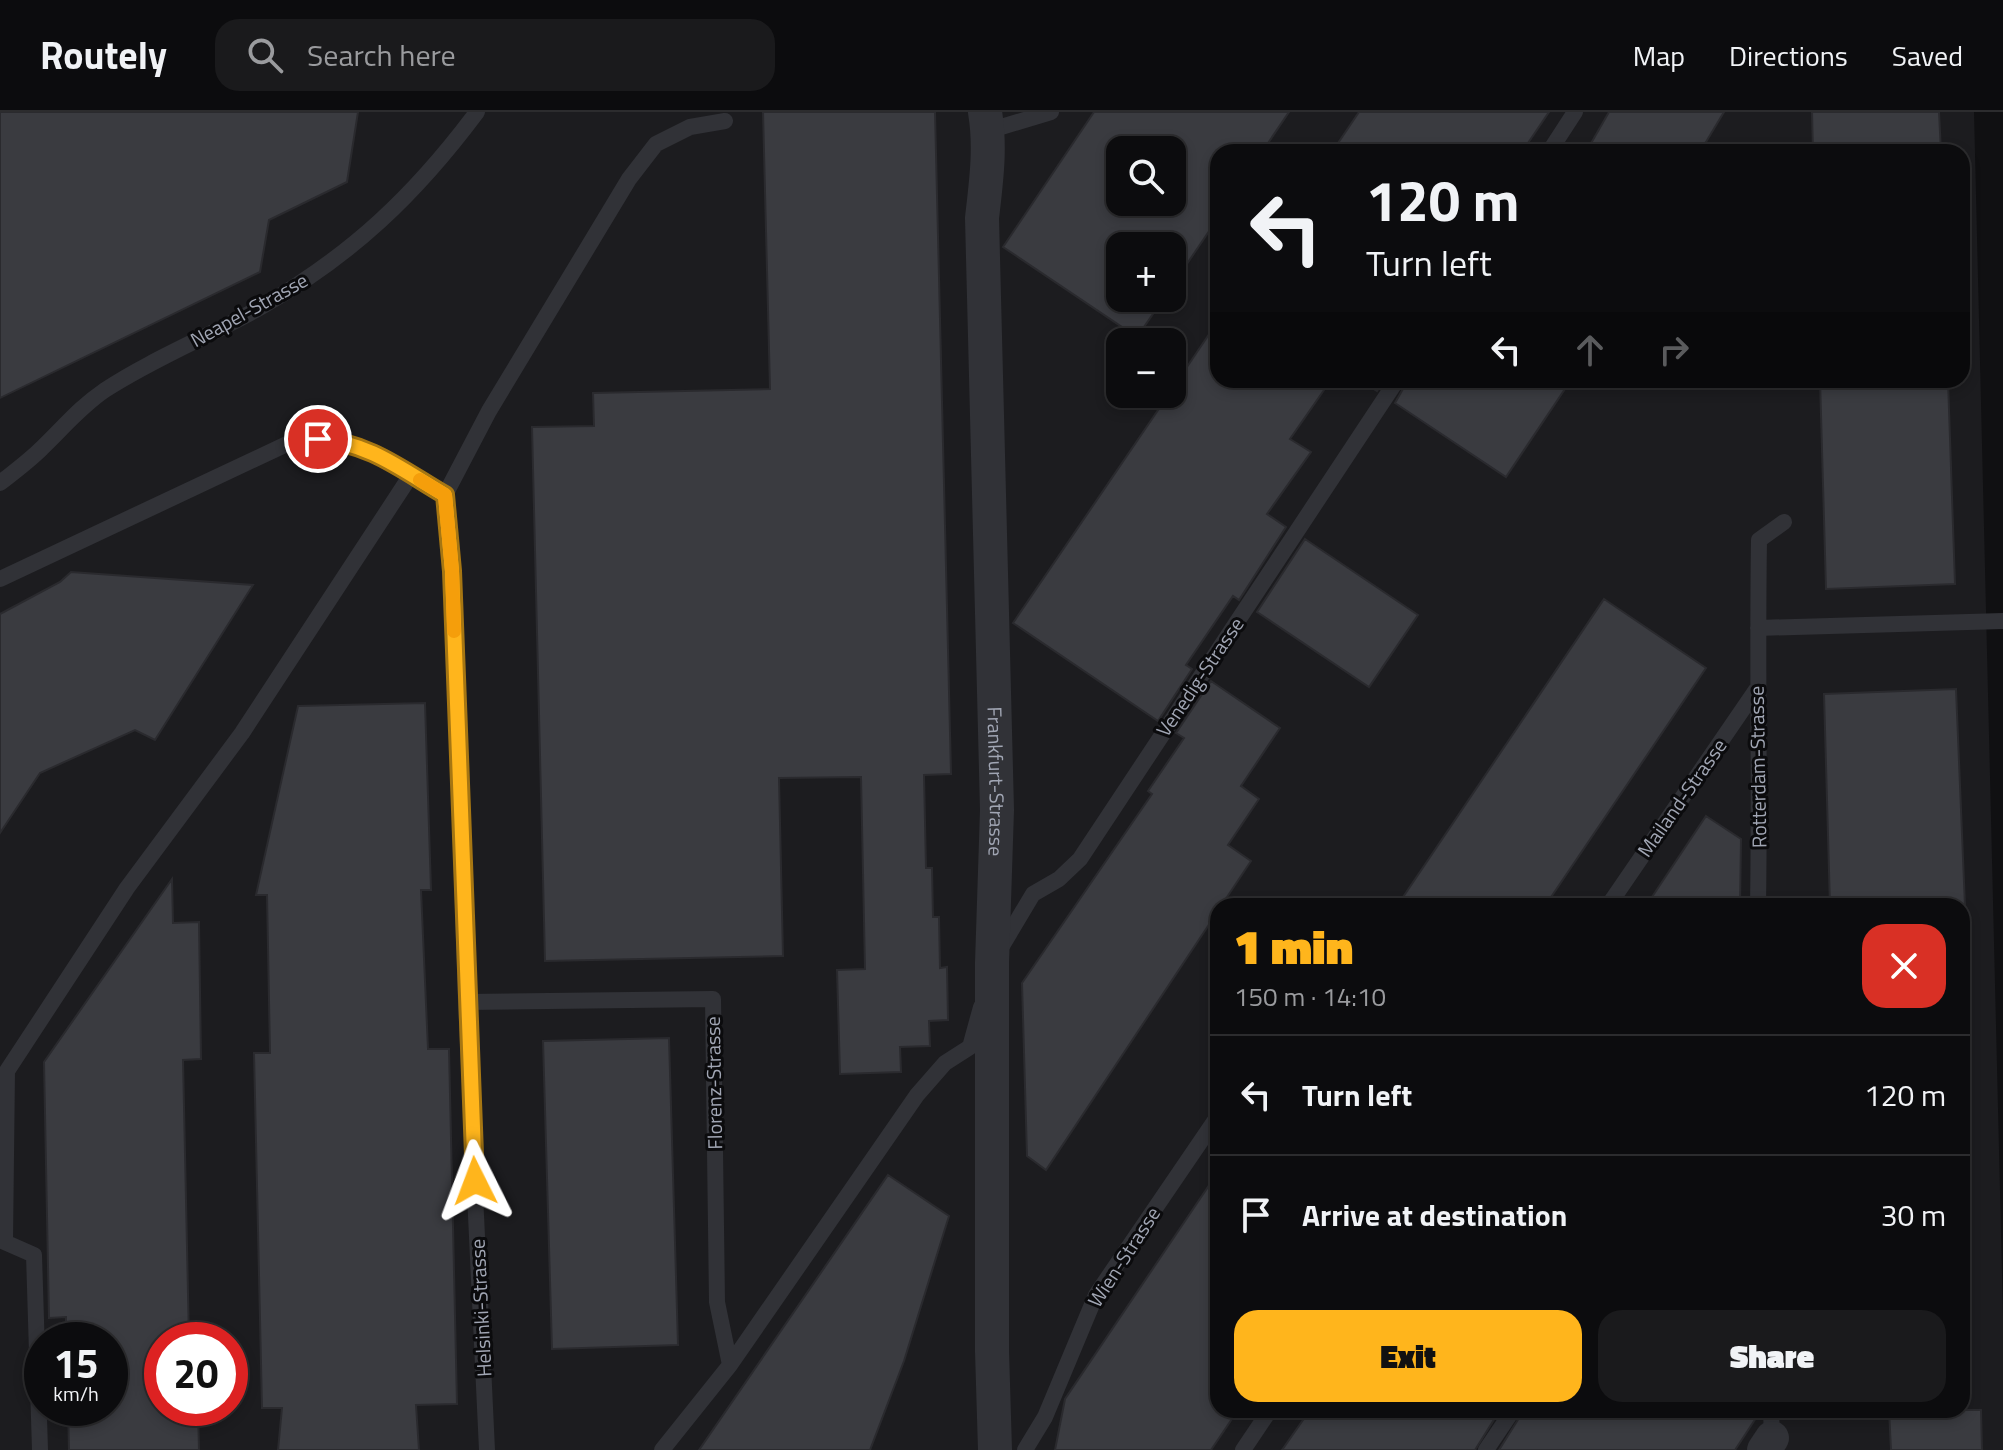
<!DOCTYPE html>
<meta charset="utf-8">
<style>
:root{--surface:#0c0c0e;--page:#1a1a1c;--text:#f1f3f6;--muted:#9a9b9e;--line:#2c2c2e;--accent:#ffb51c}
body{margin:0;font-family:"Titillium Web",sans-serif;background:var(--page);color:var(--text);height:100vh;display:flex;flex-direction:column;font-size:30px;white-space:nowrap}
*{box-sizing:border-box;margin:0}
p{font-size:26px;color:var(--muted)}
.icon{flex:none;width:44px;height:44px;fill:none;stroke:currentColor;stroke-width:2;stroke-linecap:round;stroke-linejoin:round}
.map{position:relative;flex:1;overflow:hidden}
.sheet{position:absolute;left:1210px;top:786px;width:760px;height:520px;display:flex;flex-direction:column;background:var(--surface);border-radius:24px;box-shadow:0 4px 12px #0003,0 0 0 2px var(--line)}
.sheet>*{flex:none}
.banner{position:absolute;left:1210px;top:32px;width:760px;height:244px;border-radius:24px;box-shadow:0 4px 12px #0003,0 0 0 2px var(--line);background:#0c0c0e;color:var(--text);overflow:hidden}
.controls{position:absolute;left:1106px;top:24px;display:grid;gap:16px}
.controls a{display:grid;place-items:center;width:80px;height:80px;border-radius:16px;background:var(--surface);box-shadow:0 4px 12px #0003,0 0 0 2px var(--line);font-size:40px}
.speed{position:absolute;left:24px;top:1210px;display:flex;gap:16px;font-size:40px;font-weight:700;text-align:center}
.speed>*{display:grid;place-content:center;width:104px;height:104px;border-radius:50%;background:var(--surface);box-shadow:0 4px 12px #0003,0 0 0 2px var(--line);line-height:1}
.speed small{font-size:20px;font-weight:400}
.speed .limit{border:12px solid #d22;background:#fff;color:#111}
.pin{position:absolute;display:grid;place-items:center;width:68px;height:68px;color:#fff;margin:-34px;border:4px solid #fff;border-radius:50%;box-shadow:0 2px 8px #0007}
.me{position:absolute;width:88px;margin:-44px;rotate:357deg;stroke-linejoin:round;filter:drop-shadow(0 0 6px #0008)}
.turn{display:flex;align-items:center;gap:28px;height:168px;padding:0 24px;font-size:36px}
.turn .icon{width:104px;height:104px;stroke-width:2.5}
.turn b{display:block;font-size:56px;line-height:68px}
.lanes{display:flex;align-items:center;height:76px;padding:0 24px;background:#0003;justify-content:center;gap:40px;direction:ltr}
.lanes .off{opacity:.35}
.round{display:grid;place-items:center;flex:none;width:84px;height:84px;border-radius:24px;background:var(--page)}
.head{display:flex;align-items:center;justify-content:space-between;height:136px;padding:0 24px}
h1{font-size:48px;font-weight:800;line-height:60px;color:var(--accent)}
.primary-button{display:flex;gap:16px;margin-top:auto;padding:16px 24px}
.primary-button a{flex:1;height:92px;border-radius:24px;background:var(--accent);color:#111;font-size:32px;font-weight:800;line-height:92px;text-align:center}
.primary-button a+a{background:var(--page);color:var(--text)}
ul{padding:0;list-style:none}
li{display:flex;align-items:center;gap:24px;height:120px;padding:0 24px;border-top:2px solid var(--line)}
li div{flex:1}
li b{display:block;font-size:30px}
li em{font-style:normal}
header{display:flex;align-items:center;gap:48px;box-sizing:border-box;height:112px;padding:0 40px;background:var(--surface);border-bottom:2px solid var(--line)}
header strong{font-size:38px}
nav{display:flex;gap:44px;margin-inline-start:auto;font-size:28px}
.search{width:560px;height:72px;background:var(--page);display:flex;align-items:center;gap:20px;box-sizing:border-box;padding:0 28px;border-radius:24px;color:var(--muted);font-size:30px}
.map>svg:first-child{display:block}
.built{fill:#1c1c1f;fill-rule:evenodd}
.building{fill:#3a3b40;stroke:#2a2a2e;stroke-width:2;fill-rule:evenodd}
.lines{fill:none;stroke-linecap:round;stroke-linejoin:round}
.service{stroke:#313237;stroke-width:16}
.minor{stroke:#313237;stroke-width:34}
.route-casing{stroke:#a67612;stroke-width:20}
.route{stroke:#ffb51c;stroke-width:14}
.slow{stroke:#f59e0b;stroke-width:14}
.labels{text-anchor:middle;stroke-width:6;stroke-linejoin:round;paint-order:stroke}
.street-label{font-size:20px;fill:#a1a6b4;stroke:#0b0b0d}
</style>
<header>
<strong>Routely</strong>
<div class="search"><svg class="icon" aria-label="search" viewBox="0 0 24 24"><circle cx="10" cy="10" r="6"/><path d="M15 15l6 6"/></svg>Search here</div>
<nav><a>Map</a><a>Directions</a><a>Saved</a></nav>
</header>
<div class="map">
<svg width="2003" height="1338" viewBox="0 0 2003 1338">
<rect width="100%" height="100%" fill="#101012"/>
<path class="built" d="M0 0H1974L2003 1204V1338H0ZM1120 38H1172V90H1120ZM1218 40H1962V268H1218ZM1120 134H1172V186H1120ZM1120 230H1172V282H1120ZM1218 794H1962V1298H1218ZM42 1228H110V1296H42ZM162 1228H230V1296H162Z"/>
<path class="building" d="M0 0H358L347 70 269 108 260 160 0 286Z
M763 0H935L951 662 924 663 926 756H932L933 805H939L940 856 947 855 948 908 929 909 930 934 900 935 901 960 840 962 837 858 865 857 861 665 779 666 783 844 545 849 532 315 594 314 593 281 770 277Z
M1094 0H1289L1262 40H1218V106L1172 174V134H1120V186H1164L1137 225 1003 135ZM1120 38H1172V90H1120Z
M1359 0H1549L1522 40H1332Z
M1609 0H1724L1700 40H1586Z
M1812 0H1939L1941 40H1813Z
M1218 209V268H1331L1290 327 1311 340 1267 402 1286 415 1239 488 1233 484 1186 553 1192 557 1158 609 1013 511 1169 282H1172V277Z
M1360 268H1384L1377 279Z
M1408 268H1571L1506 365 1395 291Z
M1820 268H1948L1955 472 1826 477Z
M1305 427 1418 503 1369 575 1257 500Z
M71 460 253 473 155 628 135 618 40 661 0 721V502L60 470Z
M1604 487 1706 556 1545 794H1397Z
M1211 569 1280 616 1241 674 1259 687 1228 733 1251 749 1221 794H1218V799L1046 1058 1027 1044 1022 871 1152 682 1148 679 1184 626 1176 621Z
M1956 577 1965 794H1830L1824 582Z
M425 591 431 778H421L428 937H449L457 1292 416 1293 419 1338H278L282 1296H262L254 941H270L267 783H256L298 594Z
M1706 704 1741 727 1740 794H1646Z
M172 767 173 811 199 810 201 947 183 948 189 1228H162V1296H198L199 1338H69L68 1296H110V1228H66V1205L49 1206 44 950Z
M669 926 678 1233 552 1237 543 929Z
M1218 1060V1298H1238L1211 1338H1055L1065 1287Z
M888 1063 949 1104 904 1249 870 1338H699Z
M1310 1298H1500L1475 1338H1282Z
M1524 1298H1760V1300L1735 1338H1499Z
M1889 1298H1981L1982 1338H1891Z"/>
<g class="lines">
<path class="service" d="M988 19 1051 0
M1549 40 1575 0
M0 371C14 360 29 349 42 336 63 316 80 295 105 278 154 246 210 224 261 195 352 143 415 83 477 0
M445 383 452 459 466 890 487 1338
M445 383 489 299 629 67 656 32 690 15 725 9
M0 467 289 331C307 328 327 325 345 330 381 339 414 365 445 383
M1758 516 2003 509
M1608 794 1756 578
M1758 794C1760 672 1757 550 1759 428L1784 410
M999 839 1033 782 1059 767 1080 747 1397 268
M466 890 713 887 717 1190 730 1253
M0 1128 34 1143 40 1338
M5 1129 7 959 127 776 242 621 411 363
M1771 1298 1772 1328
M662 1338 730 1253 917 983 945 951 970 935 981 895
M1025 1338 1045 1305 1096 1183 1218 1004
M1243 1338 1270 1298
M1486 1338 1513 1298"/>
<g class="minor">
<path id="s1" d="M985 0C991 36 986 71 982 106L997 698 992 851V1239L995 1338"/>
<path d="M1764 1338 1772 1326"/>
</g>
</g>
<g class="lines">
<defs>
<path id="route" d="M318 327C370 331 402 358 445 383L452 459 475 1069"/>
</defs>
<use href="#route" class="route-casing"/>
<use href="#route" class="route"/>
<path class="slow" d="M420 368 445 383 452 459 454 519"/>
</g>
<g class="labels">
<g class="street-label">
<text transform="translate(249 198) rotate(-29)" y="7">Neapel-Strasse</text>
<text transform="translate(1200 565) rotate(-56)" y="7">Venedig-Strasse</text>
<text transform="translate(1758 655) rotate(-91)" y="7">Rotterdam-Strasse</text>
<text dy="7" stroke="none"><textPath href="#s1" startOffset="670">Frankfurt-Strasse</textPath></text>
<text transform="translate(1682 686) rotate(-55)" y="7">Mailand-Strasse</text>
<text transform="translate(714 971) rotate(-91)" y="7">Florenz-Strasse</text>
<text transform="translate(1124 1145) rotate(-57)" y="7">Wien-Strasse</text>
<text transform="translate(481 1196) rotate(-93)" y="7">Helsinki-Strasse</text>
</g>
</g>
</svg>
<div class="controls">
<a><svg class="icon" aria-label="search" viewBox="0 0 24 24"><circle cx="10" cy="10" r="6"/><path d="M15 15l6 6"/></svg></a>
<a>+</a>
<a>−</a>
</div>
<div class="speed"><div>15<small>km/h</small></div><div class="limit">20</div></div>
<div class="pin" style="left:318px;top:327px;background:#d93025"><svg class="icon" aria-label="arrive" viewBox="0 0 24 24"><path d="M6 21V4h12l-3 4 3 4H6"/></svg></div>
<svg class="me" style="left:475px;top:1069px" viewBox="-20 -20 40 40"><path d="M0-17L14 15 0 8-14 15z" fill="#ffb51c" stroke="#fff" stroke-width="4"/></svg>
<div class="banner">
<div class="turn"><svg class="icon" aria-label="left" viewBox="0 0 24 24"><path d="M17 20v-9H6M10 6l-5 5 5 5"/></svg><div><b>120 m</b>Turn left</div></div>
<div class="lanes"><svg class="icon" aria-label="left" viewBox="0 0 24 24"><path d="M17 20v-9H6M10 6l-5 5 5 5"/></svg><svg class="icon off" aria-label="ahead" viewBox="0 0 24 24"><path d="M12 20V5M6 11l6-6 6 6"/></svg><svg class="icon off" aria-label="right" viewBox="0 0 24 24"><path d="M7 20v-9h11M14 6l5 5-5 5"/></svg></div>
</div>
<section class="sheet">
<div class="head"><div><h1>1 min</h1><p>150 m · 14:10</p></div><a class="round" style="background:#d93025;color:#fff"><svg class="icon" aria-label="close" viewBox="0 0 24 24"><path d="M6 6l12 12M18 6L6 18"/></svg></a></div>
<ul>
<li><svg class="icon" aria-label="left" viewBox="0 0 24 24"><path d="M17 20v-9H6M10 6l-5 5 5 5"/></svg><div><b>Turn left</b></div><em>120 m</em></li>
<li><svg class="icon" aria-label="arrive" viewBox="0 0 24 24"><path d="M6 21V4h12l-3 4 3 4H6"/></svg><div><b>Arrive at destination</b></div><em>30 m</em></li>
</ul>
<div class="primary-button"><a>Exit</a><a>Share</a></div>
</section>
</div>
